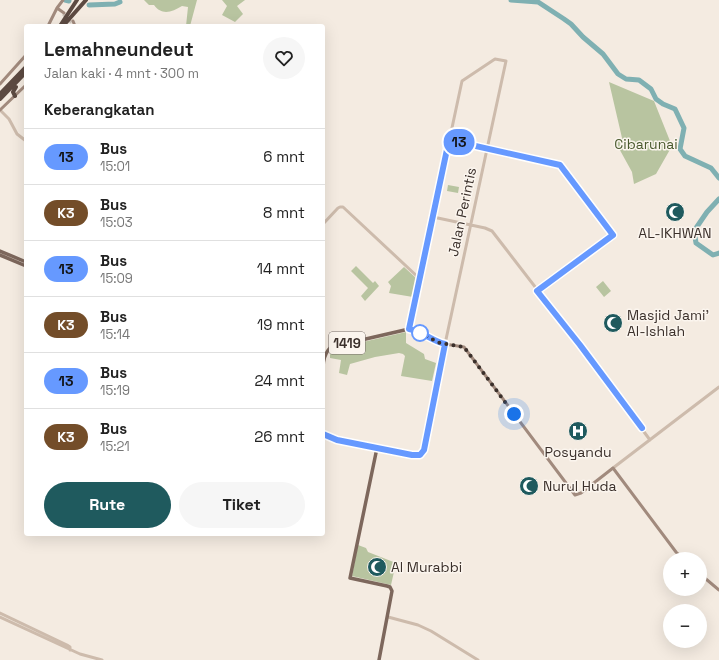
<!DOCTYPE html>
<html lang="id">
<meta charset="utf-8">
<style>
body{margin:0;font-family:"Space Grotesk",sans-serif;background:#f6f6f6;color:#222;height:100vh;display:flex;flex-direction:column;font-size:15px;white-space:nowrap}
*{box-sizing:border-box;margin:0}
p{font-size:13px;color:#767676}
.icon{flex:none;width:22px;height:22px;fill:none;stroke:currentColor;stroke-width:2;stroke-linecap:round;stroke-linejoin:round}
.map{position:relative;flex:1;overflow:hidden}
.side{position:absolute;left:24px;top:24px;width:301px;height:512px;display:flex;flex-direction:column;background:#fff;border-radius:4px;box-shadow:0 4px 16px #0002}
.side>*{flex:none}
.badge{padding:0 8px;border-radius:13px;font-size:14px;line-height:26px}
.fabs{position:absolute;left:663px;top:552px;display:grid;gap:8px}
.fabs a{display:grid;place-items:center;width:44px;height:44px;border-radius:50%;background:#fff;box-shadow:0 4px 16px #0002;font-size:20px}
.you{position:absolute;width:20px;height:20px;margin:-10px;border:3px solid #fff;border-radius:50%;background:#1a73e8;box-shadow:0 0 0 6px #1a73e833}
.map>.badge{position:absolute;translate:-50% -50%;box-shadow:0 0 0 2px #fff}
h2{padding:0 20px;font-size:15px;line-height:36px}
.round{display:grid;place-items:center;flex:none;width:42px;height:42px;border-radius:21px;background:#f6f6f6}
.headline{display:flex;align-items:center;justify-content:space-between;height:68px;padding:0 20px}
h1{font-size:19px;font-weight:800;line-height:30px}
.button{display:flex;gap:8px;margin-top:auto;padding:8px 20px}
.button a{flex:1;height:46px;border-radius:24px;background:#1f5a5e;color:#fff;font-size:16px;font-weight:800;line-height:46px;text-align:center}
.button a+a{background:#f6f6f6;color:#222}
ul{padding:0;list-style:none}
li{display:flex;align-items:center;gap:12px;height:56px;padding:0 20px;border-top:1px solid #e0e0e0}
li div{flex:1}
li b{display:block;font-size:15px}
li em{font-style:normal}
li .badge{min-width:44px;font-weight:700;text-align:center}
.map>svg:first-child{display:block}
.green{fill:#b8c4a0}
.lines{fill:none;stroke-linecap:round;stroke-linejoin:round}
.river{stroke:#7fb0b2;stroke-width:5}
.secondary-tunnel{stroke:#cfc6bd;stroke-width:3;stroke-dasharray:3 1.5;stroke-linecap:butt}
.tertiary{stroke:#cdbbac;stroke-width:3}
.secondary{stroke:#a18a7d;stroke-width:3}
.primary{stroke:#7d675c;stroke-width:3.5}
.motorway{stroke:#5c4a42;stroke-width:4}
.line-casing{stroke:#fff;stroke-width:9}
.line{stroke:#69f;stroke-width:6}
.walk{stroke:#3b302b;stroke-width:4;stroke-dasharray:0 7.2}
.stop-dot{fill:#fff;stroke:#69f;stroke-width:2}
.labels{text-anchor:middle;stroke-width:3;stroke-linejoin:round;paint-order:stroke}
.shield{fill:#fbf5ee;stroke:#756b66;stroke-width:1}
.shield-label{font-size:13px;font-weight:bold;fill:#3b302b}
.park-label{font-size:14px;fill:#4a5a2e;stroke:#fbf5ee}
.street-label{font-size:14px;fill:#3b302b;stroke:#fbf5ee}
.poi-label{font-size:14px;fill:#3b302b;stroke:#fbf5ee;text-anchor:start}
</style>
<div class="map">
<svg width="719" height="660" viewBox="0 0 719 660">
<rect width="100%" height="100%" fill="#f4ebe1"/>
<path class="green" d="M144 0H197L190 26H186L188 7 182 6C172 12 162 16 154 5H149Z
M222 0H245L237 6 243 14 235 22 222 15 227 6Z
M609 82 654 101 672 146 656 174 634 184 632 172 616 143 622 138Z
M448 185 459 187 458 193 447 191Z
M356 266 373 283 375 281 379 286 365 301 361 296 368 288 351 271Z
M404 267 416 278 413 297 389 293 391 286 388 282Z
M603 281 611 291 604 297 596 287Z
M406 332V343L424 354 425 359 436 363 432 381 401 376 405 356 403 354 399 353 375 357 350 364 347 375 339 373 341 360 330 358V353L337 348Z
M358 545 366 548 368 552 396 563 391 585 352 576Z"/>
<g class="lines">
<path class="river" d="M65 0 69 1
M511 0 538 2 564 19 571 24 583 37 603 54 618 74 626 79 639 80 651 89 656 99 663 104 675 109 684 128 680 149 685 156 711 168 719 178
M89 5 115 4 120 2
M719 199 707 212 694 231 696 243 713 255 719 253"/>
<path class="secondary-tunnel" d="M63 14 72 23"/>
<path class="tertiary" d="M0 110 9 119 17 134 26 141
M449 140 487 149
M433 217 485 228 492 231 580 345 650 440
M323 224 338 208 340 207H343L420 279
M409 329 462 81 495 59 506 61 445 344
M613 468 719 387
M0 613 67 645 70 647V650
M0 617 80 654 102 660
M388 617 418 625 431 631 478 660"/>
<path class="secondary" d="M57 8 64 13
M73 21 75 26
M48 26 57 8 63 0
M0 84 26 55
M0 110 26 85
M445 344 464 347 575 495 581 493 613 468 676 552 683 559
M700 574 719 590"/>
<path class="primary" d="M0 251 26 262
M0 255 26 266
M323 392C324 377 319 358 331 347L409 329C422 330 432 341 445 344L425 447 420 455C405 457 336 442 323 434
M377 448 350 578 387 586 390 587 392 591 379 660"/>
<path class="motorway" d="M60 26 77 0
M63 26 86 0
M0 94 26 67
M15 96 13 92 16 87
M0 99 26 72"/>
</g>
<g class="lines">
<defs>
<path id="line" d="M323 434 337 440 412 455H420L424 450 445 344C432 341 422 331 409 329L449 140 560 165 613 235 537 291 580 345 642 428"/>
</defs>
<use href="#line" class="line-casing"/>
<use href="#line" class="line"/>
<path class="walk" d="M420 333 440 343 464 347 514 414"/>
</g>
<defs>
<symbol id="mosque-disc" viewBox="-11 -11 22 22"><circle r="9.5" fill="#1f5a5e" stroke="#fbf5ee"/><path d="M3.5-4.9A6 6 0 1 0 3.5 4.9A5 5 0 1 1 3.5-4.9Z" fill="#fff"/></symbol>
<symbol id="hospital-disc" viewBox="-11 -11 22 22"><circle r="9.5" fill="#1f5a5e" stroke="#fbf5ee"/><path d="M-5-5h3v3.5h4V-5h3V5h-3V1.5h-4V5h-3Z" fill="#fff"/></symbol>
</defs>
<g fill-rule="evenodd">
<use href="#mosque-disc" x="664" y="201" width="22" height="22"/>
<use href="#mosque-disc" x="602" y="312" width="22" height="22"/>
<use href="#hospital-disc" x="567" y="420" width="22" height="22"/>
<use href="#mosque-disc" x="518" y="475" width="22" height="22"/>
<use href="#mosque-disc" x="366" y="556" width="22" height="22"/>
</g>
<circle class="stop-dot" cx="420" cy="333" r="8"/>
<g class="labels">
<rect class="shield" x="329" y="332" width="36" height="22" rx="3"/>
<g class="shield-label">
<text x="347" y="348">1419</text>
</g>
<g class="park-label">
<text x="646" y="149">Cibarunai</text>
</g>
<g class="street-label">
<text transform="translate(462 212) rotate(-78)" y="5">Jalan Perintis</text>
</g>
<g class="poi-label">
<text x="675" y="238" text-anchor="middle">AL-IKHWAN</text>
<text x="627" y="320">Masjid Jami'<tspan x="627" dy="16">Al-Ishlah</tspan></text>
<text x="578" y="457" text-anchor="middle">Posyandu</text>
<text x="543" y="491">Nurul Huda</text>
<text x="391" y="572">Al Murabbi</text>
</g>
</g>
</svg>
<div class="fabs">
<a>+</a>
<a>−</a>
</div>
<div class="you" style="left:514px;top:414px"></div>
<b class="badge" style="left:459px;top:142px;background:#69f;color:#111">13</b>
<section class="side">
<div class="headline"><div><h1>Lemahneundeut</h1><p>Jalan kaki · 4 mnt · 300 m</p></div><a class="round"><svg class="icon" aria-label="heart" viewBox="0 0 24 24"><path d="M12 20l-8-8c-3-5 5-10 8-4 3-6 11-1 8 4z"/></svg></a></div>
<h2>Keberangkatan</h2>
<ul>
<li><span class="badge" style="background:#69f;color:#111">13</span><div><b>Bus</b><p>15:01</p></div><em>6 mnt</em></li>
<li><span class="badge" style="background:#734d29;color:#fff">K3</span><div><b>Bus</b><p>15:03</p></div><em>8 mnt</em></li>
<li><span class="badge" style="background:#69f;color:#111">13</span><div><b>Bus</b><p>15:09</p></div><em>14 mnt</em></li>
<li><span class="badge" style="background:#734d29;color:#fff">K3</span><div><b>Bus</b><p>15:14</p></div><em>19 mnt</em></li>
<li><span class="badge" style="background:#69f;color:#111">13</span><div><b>Bus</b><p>15:19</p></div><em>24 mnt</em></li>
<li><span class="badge" style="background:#734d29;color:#fff">K3</span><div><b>Bus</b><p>15:21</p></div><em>26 mnt</em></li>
</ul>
<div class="button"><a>Rute</a><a>Tiket</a></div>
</section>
</div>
